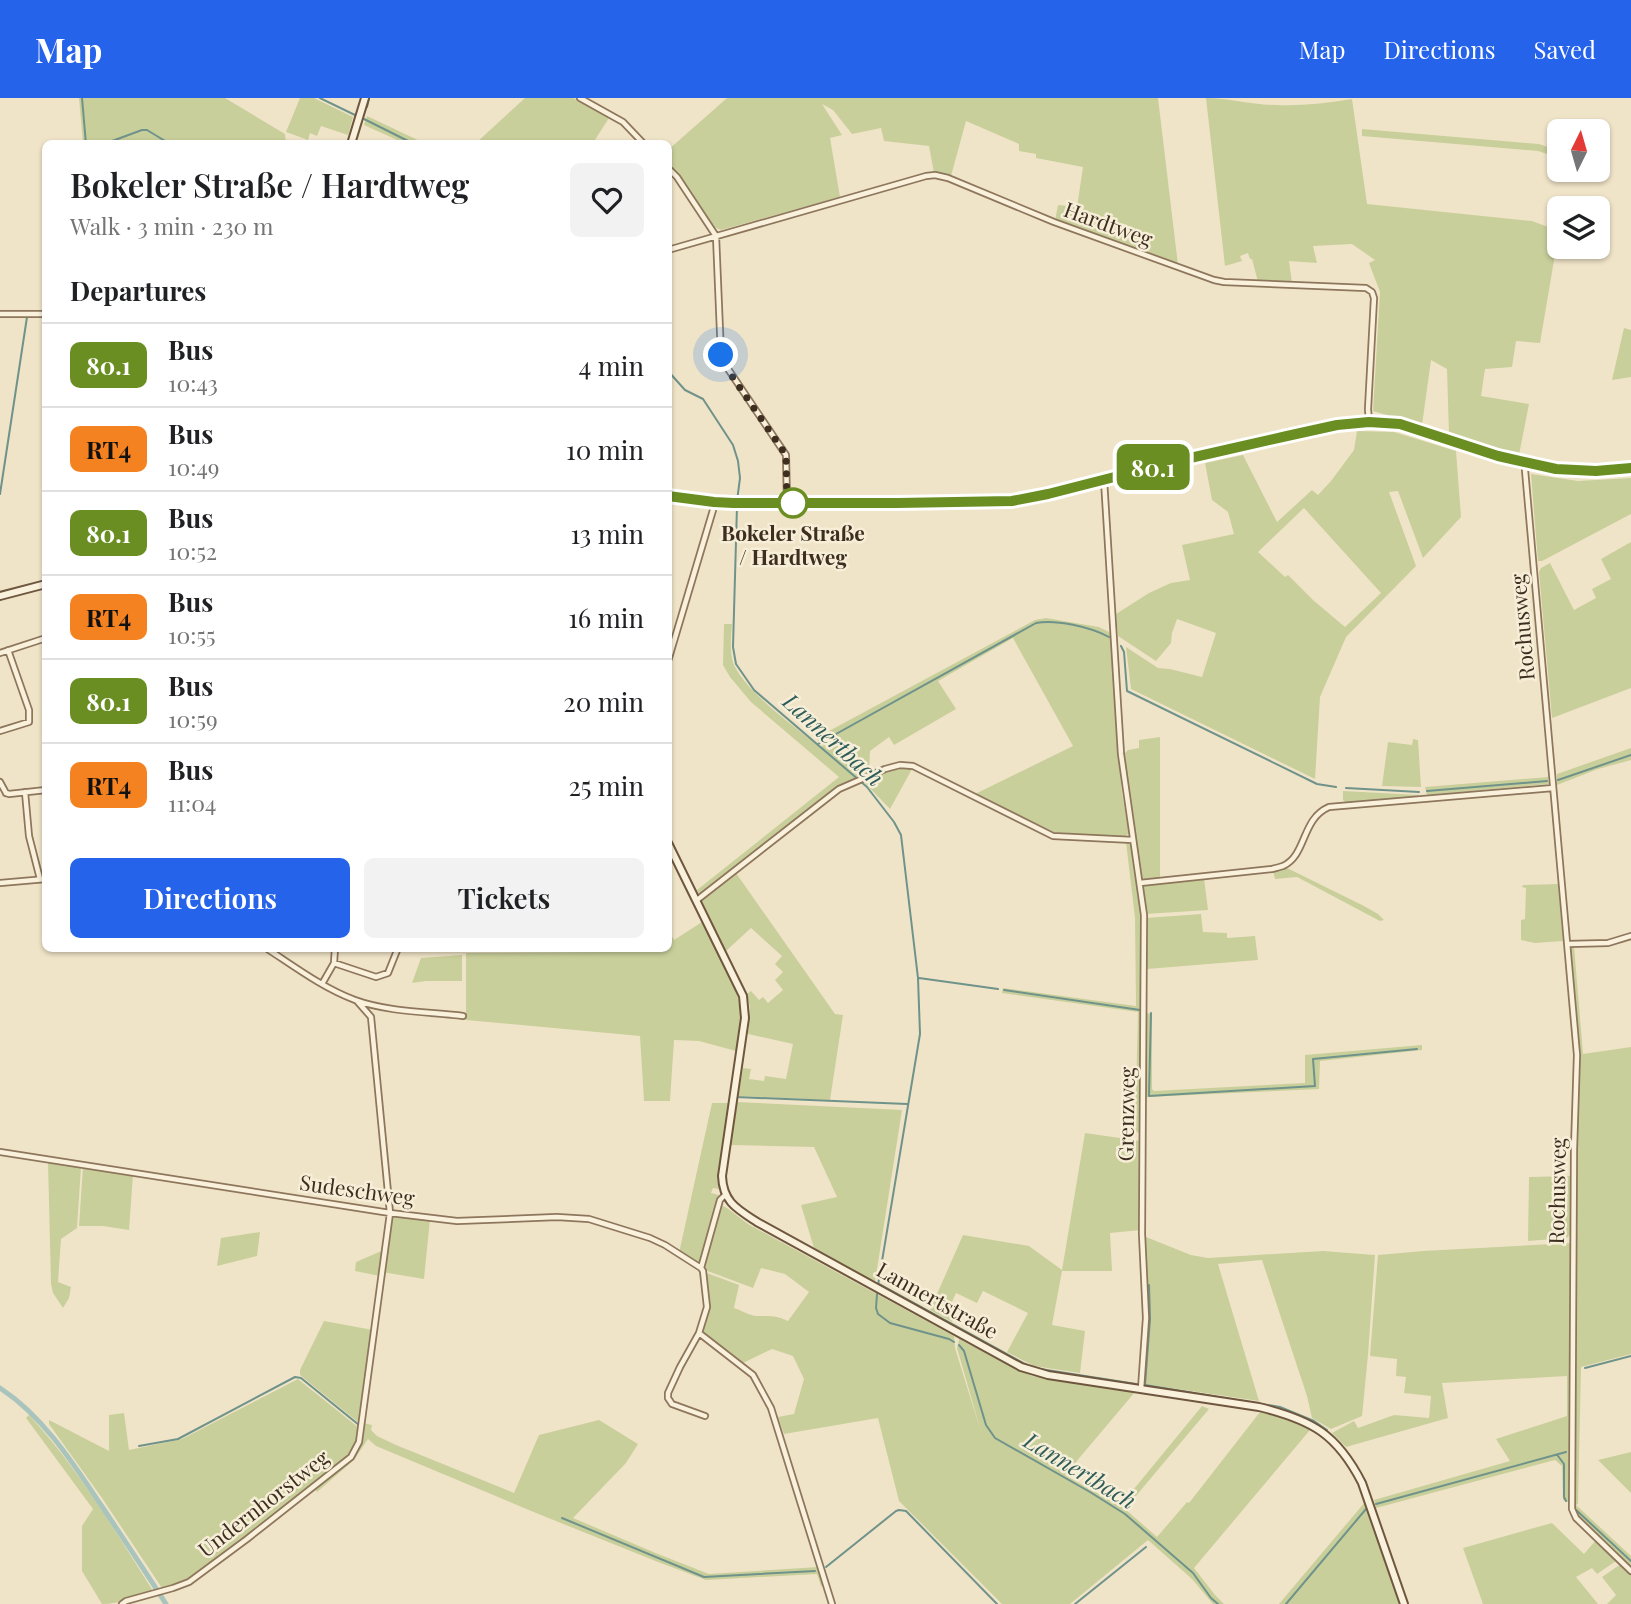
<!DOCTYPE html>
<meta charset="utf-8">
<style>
body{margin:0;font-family:"Playfair Display",serif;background:#f2f2f2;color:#202124;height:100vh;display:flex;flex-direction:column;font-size:26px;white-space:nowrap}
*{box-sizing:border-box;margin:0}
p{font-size:23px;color:#757577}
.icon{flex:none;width:38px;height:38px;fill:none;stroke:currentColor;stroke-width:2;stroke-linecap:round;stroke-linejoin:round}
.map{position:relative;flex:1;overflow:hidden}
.details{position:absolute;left:42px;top:42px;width:630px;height:812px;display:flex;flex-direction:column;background:#fff;border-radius:10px;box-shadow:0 2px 5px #0004}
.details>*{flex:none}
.badge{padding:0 14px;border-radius:10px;font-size:24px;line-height:46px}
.needle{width:46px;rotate:5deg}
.controls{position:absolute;left:1547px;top:21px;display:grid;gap:14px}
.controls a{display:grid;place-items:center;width:63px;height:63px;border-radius:10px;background:#fff;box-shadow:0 2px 5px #0004;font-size:35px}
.you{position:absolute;width:35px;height:35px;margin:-18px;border:5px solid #fff;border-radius:50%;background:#1a73e8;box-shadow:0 0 0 10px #1a73e833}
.map>.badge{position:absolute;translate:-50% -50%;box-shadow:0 0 0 4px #fff}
h2{padding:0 28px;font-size:26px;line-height:63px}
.round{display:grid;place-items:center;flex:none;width:74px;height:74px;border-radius:10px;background:#f2f2f2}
.head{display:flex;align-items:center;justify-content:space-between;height:119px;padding:0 28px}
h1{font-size:33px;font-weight:600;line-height:52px}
.primary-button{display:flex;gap:14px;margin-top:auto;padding:14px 28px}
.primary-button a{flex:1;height:80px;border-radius:10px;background:#2563eb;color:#fff;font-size:28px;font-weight:600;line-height:80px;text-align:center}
.primary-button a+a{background:#f2f2f2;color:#202124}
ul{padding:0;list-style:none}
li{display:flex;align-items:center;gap:21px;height:84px;padding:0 28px;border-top:2px solid #e0e0e0}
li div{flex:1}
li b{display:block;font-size:26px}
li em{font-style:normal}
li .badge{min-width:77px;font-weight:700;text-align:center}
header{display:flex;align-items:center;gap:42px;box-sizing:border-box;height:98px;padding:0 35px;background:#2563eb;color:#fff}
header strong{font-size:33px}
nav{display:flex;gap:38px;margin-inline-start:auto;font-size:24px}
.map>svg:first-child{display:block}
.green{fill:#c9cf9b;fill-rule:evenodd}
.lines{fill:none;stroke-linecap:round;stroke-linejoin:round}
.stream{stroke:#6f938a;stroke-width:2}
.canal{stroke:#a9c4bc;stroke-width:5}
.street-casing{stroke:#8d765c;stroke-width:8}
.secondary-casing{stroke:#6f573f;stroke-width:10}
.street{stroke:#faf1dc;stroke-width:4.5}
.secondary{stroke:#faf1dc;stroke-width:6}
.line-casing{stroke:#fff;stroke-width:16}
.line{stroke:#6b8e23;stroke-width:10}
.walk{stroke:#3d2e20;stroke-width:7;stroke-dasharray:0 12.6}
.stop-dot{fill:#fff;stroke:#6b8e23;stroke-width:3.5}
.labels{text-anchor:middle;stroke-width:5;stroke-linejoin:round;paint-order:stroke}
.street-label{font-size:21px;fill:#3d2e20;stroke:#f7eed8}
.stop-label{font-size:21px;font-weight:bold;fill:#3d2e20;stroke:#f7eed8}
.water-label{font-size:23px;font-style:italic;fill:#2f5d5a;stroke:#f7eed8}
</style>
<header>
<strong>Map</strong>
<nav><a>Map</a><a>Directions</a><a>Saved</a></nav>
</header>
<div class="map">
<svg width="1631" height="1506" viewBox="0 0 1631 1506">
<rect width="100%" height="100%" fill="#f0e4c8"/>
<path class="green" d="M79 0H225L285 36 286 45H83Z
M300 0H314L353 19 348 37 321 28 317 38 310 35 308 42 286 34Z
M525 0H573L609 20 593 45H476Z
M727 0H1158L1178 167 1055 123 1058 107 1077 109 1083 69 1036 60V56L1019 53V46L966 23 951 78 934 75 929 48 884 43 881 30 852 36 833 12 822 6 842 37 830 40 840 99 721 132 714 129 679 78 669 66 668 52Z
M1206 0C1229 0 1252 7 1276 7 1302 8 1327 5 1352 1L1367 106 1532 123 1559 133 1540 245 1516 243 1512 269 1485 271 1481 298 1529 306 1519 357 1499 353 1449 336 1447 271 1431 262 1422 327 1373 313 1380 194 1369 165 1375 162 1352 146 1313 148 1317 165 1289 163 1292 185 1258 184 1252 161H1250L1248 155 1240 158 1242 163 1225 168Z
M367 18 424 45H404L364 27Z
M1362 31 1539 46 1559 53V60L1538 53 1362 38Z
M1624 230 1631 232V279L1612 282Z
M1357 333 1394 334 1456 353 1461 419 1423 460 1398 393 1389 394 1416 468 1346 539 1320 599 1315 681 1131 591 1126 549 1158 570 1170 571 1202 579 1216 535 1177 521 1172 535 1171 545 1156 563 1118 538 1116 516 1149 495 1171 485 1190 482 1182 447 1234 436 1228 414 1212 402 1205 365 1243 357 1277 424 1312 392 1318 397 1331 383 1354 352ZM1304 410 1381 495 1345 529 1313 502 1288 477 1285 479 1258 454Z
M1531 376 1578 383 1631 380V416L1542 463H1538Z
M1631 444V590L1552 620 1539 474 1541 470 1550 465 1574 512 1596 500 1592 491 1611 481 1601 461Z
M1046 520 1099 529 1111 535 1117 641 1122 695 1129 735 1125 739 1054 734 975 696 1073 648 1013 540 938 583 956 611 894 647 889 639 870 653 869 676 845 685 788 726 700 797 697 792 839 679 751 604 730 579 723 567 724 526H732C731 539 729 557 735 569 750 597 795 629 820 649L823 648 816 640 1035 522Z
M1160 639V780L1144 781 1140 778 1127 690 1124 656 1128 652 1139 650V642Z
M1413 641 1418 642 1421 689 1382 688 1388 644 1412 647Z
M1631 650V662L1598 671 1557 687V676Z
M900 669 912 671 890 711 863 683Z
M1548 679 1549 686 1427 697 1425 689Z
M1343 693 1419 697 1418 698 1346 705 1343 702Z
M1126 744 1132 747 1142 818 1141 1035 1135 1034 1138 914 1002 895 1003 890 1136 908 1135 820Z
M1285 769 1364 808 1378 816 1384 822 1380 823 1297 779 1275 781 1273 772Z
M736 775 835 916 843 917 830 1002 738 998 743 970 751 971 749 981 764 983 765 978 786 981 793 946 748 936 750 910 747 896 751 893 759 902 763 899 768 905 783 892 775 882 783 874 775 866 782 858 751 830 726 853 702 803Z
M1204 780 1208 812 1145 816 1141 790 1143 786Z
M1558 786 1563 843 1535 845 1521 842V822L1525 821 1526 790 1522 789 1523 787Z
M1201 816 1203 834 1227 835V840L1255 838 1258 862 1147 871 1146 820Z
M702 824 737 895 741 919 736 953 699 943 674 942 670 1003H644L640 938 466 922V855L605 854V851L668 850 669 833 674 842Z
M1574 848 1583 956 1631 949V1256L1581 1269 1578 1406 1576 1407 1631 1458V1469L1578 1419 1574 1407 1563 1402 1562 1368 1555 1362 1376 1410 1374 1402 1510 1363 1496 1341 1567 1318V1278L1442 1285 1448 1320 1346 1349 1332 1335 1354 1323 1358 1330 1394 1317 1429 1320 1431 1298 1404 1295 1406 1279 1396 1278 1397 1261 1370 1258 1378 1157 1423 1153 1572 1145 1573 1153H1576L1577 1013 1580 957 1570 851Z
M462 857V883H426L412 885 421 860Z
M1147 915 1152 916V991L1154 993 1305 985V957L1422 947V952L1320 963 1319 991 1146 999Z
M737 1004 902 1012 875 1184 814 1150 801 1107 837 1099 814 1049 730 1047Z
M712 1005H729L718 1078 719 1091 713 1090 711 1095 719 1097 718 1102 700 1164 695 1165 679 1155Z
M1085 1035 1141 1043V1132L1110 1135 1112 1173H1062L1052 1227 1085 1233 1080 1275 1034 1268 1007 1254 1028 1215 983 1193 977 1205 956 1195 948 1213 956 1217 952 1224 930 1212 963 1137 1029 1148 1062 1172Z
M48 1064 81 1069 77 1130 61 1141 58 1184 71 1189 69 1200 63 1210 53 1195 51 1186Z
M83 1069 133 1076 129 1132 103 1128H79Z
M1571 1078 1570 1137 1567 1140 1528 1143 1529 1079Z
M721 1107 727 1110 748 1126 954 1238 955 1250 981 1334 957 1250 960 1238 963 1243 1018 1272 1032 1278 1135 1294 1065 1377 1120 1408 1202 1308 1209 1311 1125 1411 1157 1439 1187 1404 1189 1405 1260 1314 1282 1318 1310 1332 1194 1470 1215 1497 1224 1506H1213L1192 1481 1148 1442 1070 1506H1002L899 1403 878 1320 784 1336 778 1319 794 1316 804 1281 793 1258 772 1251 743 1265 702 1236V1231L706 1220 704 1174 739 1187 734 1210C741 1212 750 1218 757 1218 771 1218 775 1217 788 1223L809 1194 785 1176 761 1170 753 1190 705 1172 704 1161Z
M391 1116 430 1121 424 1181 382 1174 380 1178 355 1173 356 1164 386 1151Z
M260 1134 257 1158 217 1168 221 1140Z
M1146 1139 1191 1157 1208 1160 1323 1153 1375 1157 1368 1257 1362 1318 1331 1331 1312 1320 1307 1298 1262 1162 1218 1166 1259 1303 1143 1286 1148 1219 1144 1142Z
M324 1223 373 1232 359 1325 300 1277V1272Z
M298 1281 359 1330 358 1343 350 1358 267 1424 188 1483 162 1490 102 1400 49 1326V1322L109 1353V1317L124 1315 129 1352 182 1341Z
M29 1317C78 1370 115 1433 153 1493 136 1498 120 1506 102 1506L82 1473V1428L93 1411 26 1320Z
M599 1322 638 1346 626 1365 573 1420 658 1456 709 1476 818 1469 824 1488H821L817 1476 706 1482 658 1464 536 1415 376 1348 368 1341 354 1362 317 1394 314 1390C342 1367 357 1363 363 1325L372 1327 371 1332 377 1338 396 1347 514 1395 539 1337Z
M1631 1354V1395L1598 1362Z
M1365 1404 1399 1506H1279Z
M1552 1425 1584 1456 1596 1442 1616 1463 1597 1476 1592 1470 1576 1479 1598 1506H1483L1463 1450Z
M1621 1466 1631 1476V1506H1607L1616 1497 1602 1479Z"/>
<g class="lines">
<path class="stream" d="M82 0 86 46
M320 0 357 18
M367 9 369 0
M362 20 414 46
M104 46 142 32H147L170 46
M668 273 685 292 703 301 733 347 738 363 740 380 737 403
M0 396 27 219
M737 408 733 549 736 566 754 592 867 689 894 724 901 737 918 880 920 936 878 1187
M1121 548 1124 554 1127 593 1317 686 1336 689
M818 646 1036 525C1055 521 1091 529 1109 539
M1558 682 1631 657
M1346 690 1419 694
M1427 693 1547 683
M919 880 998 891
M1004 892 1140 912
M1151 915 1149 998 1315 988 1313 961 1417 951
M738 988 741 968
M737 997 736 999 907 1006
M879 1186 1023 1265 1034 1270 1136 1286
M1149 1187 1150 1221 1145 1287 1280 1309 1314 1323 1327 1332
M877 1196 876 1210 878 1216 890 1225 949 1241 954 1244
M959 1247 964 1253 986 1327 995 1340 1090 1394 1125 1416 1193 1475 1211 1500 1218 1506
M1585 1270 1631 1258
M139 1348 178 1341 295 1279 301 1280 359 1327
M1558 1358 1564 1366V1399L1566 1403
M1376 1406 1566 1354
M1575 1411 1631 1463
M562 1420 704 1479 815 1473
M826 1469 896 1413 899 1412 906 1413 997 1506
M1075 1506 1146 1449
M1286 1506 1366 1411"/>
<path class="canal" d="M0 1290C43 1318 73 1365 101 1407 123 1440 145 1473 166 1506"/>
<defs>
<path id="street" d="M580 0 623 24 644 46
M668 70 677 79 716 138 721 257 724 265 786 357 787 405
M668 152 926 78 935 77 948 80 1054 124 1214 182 1224 184 1366 190 1372 194 1374 200 1368 311 1369 324
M0 216H46
M1526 365 1525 372 1577 957 1574 1051 1572 1411 1576 1420 1631 1473
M1104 382 1121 656 1144 817 1142 1136 1146 1220 1141 1291
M0 555 46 540
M668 563 713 412 714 404
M0 633 29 624V612L8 552
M0 684 6 695
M25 694 29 738 40 781
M6 695 9 696 46 692
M0 785 46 781
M1140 785 1272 771C1276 770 1280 769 1283 768 1307 757 1301 721 1329 709L1553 690
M697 802 839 691 885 671 900 667 913 668 1053 738 1133 742
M1568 846 1608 845 1631 838
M266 850C295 869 323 890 355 902 388 914 429 914 463 918
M334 865 335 850
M322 886 334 865 376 879 388 875 398 850
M0 1054 390 1115 457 1123 557 1119 589 1121 650 1140 665 1147 701 1170
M725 1097 720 1102 701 1170 703 1173 707 1209 699 1235 753 1277 771 1310 832 1506
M699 1235 680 1269 668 1295V1300L672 1306 705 1318
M122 1506 126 1503 173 1490 189 1484 247 1441 351 1359 359 1344 390 1115 371 919 357 903"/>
<path id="secondary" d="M351 46 365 0
M668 398 714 404 744 405 1012 403 1048 396 1177 363 1238 349 1337 327 1369 324 1400 326 1498 358 1556 371 1596 373 1631 370
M0 498 46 486
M668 745 743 898 745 920 722 1078C723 1104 737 1111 757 1124L1021 1269 1048 1277 1259 1309C1312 1322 1337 1336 1362 1385L1404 1506"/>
</defs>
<use href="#street" class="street-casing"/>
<use href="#secondary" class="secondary-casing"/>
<use href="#street" class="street"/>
<use href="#secondary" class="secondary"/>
</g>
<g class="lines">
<defs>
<path id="line" d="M668 398 714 404 733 405H898L1012 403 1048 396 1177 363 1287 338 1337 327 1369 324 1400 326 1498 358 1556 371 1596 373 1631 370"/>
</defs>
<use href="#line" class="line-casing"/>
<use href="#line" class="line"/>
<path class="walk" d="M721 257 723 265 786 357 787 405H793"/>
</g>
<circle class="stop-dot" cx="793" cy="405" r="14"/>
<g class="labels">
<g class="street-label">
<text transform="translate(1108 127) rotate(20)" y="7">Hardtweg</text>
<text transform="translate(1523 529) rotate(-95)" y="7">Rochusweg</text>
<text transform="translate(1127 1016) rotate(-89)" y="7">Grenzweg</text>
<text transform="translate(357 1093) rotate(8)" y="7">Sudeschweg</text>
<text transform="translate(1558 1093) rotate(-89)" y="7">Rochusweg</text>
<text transform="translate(937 1203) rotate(29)" y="7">Lannertstraße</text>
<text transform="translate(264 1406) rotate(-38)" y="7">Undernhorstweg</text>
</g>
<g class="stop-label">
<text x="793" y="443">Bokeler Straße<tspan x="793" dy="24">/ Hardtweg</tspan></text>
</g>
<g class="water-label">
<text transform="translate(833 642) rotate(42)" y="8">Lannertbach</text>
<text transform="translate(1080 1373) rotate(31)" y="8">Lannertbach</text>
</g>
</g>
</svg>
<div class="controls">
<a><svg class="needle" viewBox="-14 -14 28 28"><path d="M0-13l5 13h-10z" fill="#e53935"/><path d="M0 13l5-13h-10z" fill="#757577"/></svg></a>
<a><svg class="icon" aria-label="layers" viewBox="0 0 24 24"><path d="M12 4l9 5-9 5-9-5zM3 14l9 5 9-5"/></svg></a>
</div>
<div class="you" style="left:721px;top:257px"></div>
<b class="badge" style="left:1153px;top:369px;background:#6b8e23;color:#fff">80.1</b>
<section class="details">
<div class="head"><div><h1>Bokeler Straße / Hardtweg</h1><p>Walk · 3 min · 230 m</p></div><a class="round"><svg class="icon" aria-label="heart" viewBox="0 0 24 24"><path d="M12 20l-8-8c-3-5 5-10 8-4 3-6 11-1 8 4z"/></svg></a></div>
<h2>Departures</h2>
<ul>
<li><span class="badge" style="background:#6b8e23;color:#fff">80.1</span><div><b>Bus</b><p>10:43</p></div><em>4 min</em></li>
<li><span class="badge" style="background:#f58220;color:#111">RT4</span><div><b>Bus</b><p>10:49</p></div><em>10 min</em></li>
<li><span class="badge" style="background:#6b8e23;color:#fff">80.1</span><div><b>Bus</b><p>10:52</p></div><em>13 min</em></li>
<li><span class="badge" style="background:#f58220;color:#111">RT4</span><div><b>Bus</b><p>10:55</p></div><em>16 min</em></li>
<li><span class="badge" style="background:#6b8e23;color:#fff">80.1</span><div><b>Bus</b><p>10:59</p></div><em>20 min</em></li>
<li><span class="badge" style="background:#f58220;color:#111">RT4</span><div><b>Bus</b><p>11:04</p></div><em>25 min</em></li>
</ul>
<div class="primary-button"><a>Directions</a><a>Tickets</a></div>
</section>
</div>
